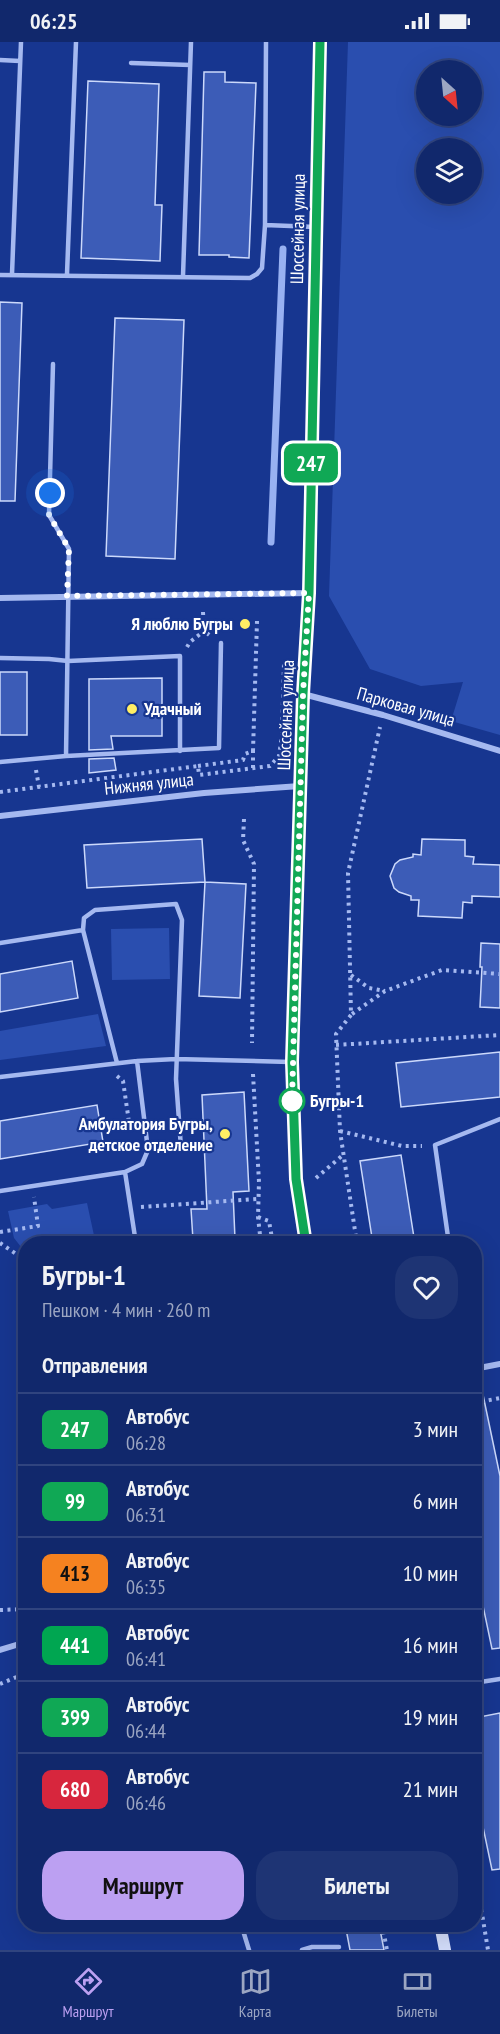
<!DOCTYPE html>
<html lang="ru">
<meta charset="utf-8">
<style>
body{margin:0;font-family:"PT Sans Narrow",sans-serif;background:#1e3474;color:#f1f3f6;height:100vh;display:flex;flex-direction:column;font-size:22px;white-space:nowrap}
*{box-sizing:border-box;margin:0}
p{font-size:20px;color:#9ca6c2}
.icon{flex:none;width:33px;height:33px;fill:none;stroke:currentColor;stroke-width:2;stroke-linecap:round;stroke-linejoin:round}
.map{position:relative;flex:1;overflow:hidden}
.sheet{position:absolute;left:18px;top:1194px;width:464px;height:696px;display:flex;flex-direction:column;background:#11286c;border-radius:24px;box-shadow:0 6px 24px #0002,0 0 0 2px #30447f}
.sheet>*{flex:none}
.badge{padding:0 12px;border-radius:9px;font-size:21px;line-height:39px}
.needle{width:39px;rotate:153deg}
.controls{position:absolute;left:416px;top:18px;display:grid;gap:12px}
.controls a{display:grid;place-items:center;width:66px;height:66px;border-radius:50%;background:#11286c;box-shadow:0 6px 24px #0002,0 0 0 2px #30447f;font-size:30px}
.you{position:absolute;width:30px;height:30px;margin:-15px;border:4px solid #fff;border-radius:50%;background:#1a73e8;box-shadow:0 0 0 9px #1a73e833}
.map>.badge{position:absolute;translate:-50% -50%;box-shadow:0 0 0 3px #fff}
h2{padding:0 24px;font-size:22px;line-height:54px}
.round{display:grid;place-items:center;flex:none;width:63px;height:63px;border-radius:24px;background:#1e3474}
.overview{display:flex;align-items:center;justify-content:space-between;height:102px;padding:0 24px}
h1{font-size:28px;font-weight:700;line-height:45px}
.button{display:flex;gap:12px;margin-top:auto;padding:12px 24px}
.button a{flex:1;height:69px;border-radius:24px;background:#bca0f2;color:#111;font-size:24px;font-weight:700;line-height:69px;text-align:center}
.button a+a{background:#1e3474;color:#f1f3f6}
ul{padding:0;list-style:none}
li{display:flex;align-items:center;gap:18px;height:72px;padding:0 24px;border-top:2px solid #30447f}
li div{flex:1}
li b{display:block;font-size:22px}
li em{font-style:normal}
li .badge{min-width:66px;font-weight:700;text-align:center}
.status{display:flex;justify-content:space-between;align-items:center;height:42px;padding:0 30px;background:#11286c;direction:ltr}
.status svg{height:16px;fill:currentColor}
.dock{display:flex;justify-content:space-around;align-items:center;height:84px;border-top:2px solid #30447f;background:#11286c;font-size:16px;color:#9ca6c2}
.dock a{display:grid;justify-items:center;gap:3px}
.dock .active{color:#bca0f2}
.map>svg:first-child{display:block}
.green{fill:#2a4eaf;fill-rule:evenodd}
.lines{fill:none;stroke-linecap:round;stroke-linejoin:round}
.stream{stroke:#98b1f2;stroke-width:7}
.building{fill:#3c5cb7;stroke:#ccd9fb;stroke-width:1.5}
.path{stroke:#a5b9f0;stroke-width:4;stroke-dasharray:3 4.5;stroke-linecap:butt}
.service{stroke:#a5b9f0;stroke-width:4.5}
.minor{stroke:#a5b9f0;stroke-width:6}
.secondary{stroke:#d3ddfb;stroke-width:12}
.line-casing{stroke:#fff;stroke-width:14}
.line{stroke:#10a855;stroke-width:9}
.walk{stroke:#fff;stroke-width:6;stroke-dasharray:0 10.8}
.poi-dot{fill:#ffee64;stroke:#173690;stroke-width:2}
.stop-dot{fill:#fff;stroke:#10a855;stroke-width:3}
.labels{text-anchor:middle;stroke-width:4.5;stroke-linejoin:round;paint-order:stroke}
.street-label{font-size:18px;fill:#fff;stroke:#173690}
.poi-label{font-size:18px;font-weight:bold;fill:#fff;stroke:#173690;text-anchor:end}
.stop-label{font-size:18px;font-weight:bold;fill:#fff;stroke:#173690;text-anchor:start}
</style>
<div class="status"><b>06:25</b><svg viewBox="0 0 49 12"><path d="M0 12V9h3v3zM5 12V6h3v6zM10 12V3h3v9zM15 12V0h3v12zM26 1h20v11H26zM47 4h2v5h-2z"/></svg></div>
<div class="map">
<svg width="500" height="1908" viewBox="0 0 500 1908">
<rect width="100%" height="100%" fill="#173690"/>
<path class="green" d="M348 0H500V693L451 679 463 640 421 644 370 627 329 554ZM471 28V74H426V28ZM471 106V152H426V106Z
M169 886 170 937 112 938 111 887Z
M98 972 106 1004 0 1018V989Z
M87 1161 95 1198 74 1201 26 1202 25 1210 14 1196 8 1169 47 1162 52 1167Z"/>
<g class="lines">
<path class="stream" d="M271 500 283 207"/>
</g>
<path class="building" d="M204 30H225V40L256 41 249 216 229 215V213H199Z
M88 39 159 42 155 163H162L160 219 81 216Z
M0 260 22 261 15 459H0Z
M115 276 184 278 175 517 106 514Z
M0 630H27V693H0Z
M162 636V694H111L113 707 89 708V637Z
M114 716 116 728 89 731V717Z
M202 797 205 840 87 846 84 803Z
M422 797 465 798V814L474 815 473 822 500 823V855L472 854V861L463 860 462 876 418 874 419 858H411V854L399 850 394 846 390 834 395 822 400 818 413 815V812L421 813Z
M205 840 246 842 240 956 199 954Z
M481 901 500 902V966L480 965 482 925H480Z
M72 919 78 956 0 970V932Z
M500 1010V1055L401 1065 396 1021Z
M244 1050 249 1149 233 1150 235 1197 193 1198 191 1167H207L202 1053Z
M97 1063 103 1100 0 1117V1079Z
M401 1113 415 1202H373L360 1119Z
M482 1348 500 1434V1606L492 1607 474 1521V1349Z
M500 1671V1827L492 1828 474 1742V1676Z
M351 1882H379L384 1908H350L346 1887 351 1886Z"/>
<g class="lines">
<path class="path" d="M203 570 204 589 212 595
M187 605 190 600 204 589
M198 724 243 718 245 712 253 709 257 579
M253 726V709
M36 728 39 745
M0 750 198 724 199 733 270 724 279 714 282 693 284 622
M244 777 243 798 254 822 252 1001
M351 933 369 946 385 949
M352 972 385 949 442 928 500 932
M336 1003 500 993
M253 1032 259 1140 258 1175 261 1202
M117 1034 123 1039 129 1080
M340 1089 402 1104H422
M316 1136 343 1113
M141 1165 257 1157
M258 1175 269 1179 273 1202
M0 1190 38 1184 34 1155
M0 1201 22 1216 26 1217
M357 1202 340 1089 336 992 351 973 348 831 380 685
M474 1361 500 1356
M0 1568 26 1567
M0 1642 26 1631
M474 1823 488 1908
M382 1882 387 1908"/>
<path class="service" d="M0 18 20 19
M131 21 190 23
M265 183 316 185
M12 232 21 0
M67 232 76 0
M0 233 250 236 257 232 262 226 265 183 266 0
M183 234 191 0
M53 322 49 473 69 507 66 714
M0 616 49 617 68 619 180 614V709
M0 720 66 714 219 706 221 601
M0 901 83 888
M117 1021 83 888 84 876 95 868 176 862 182 878 176 1037 181 1106
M0 1035 137 1019 176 1017 290 1020
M125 1130 135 1195 131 1202
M0 1149 125 1130 142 1122 148 1108 137 1019
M449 1202 435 1103 500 1077
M474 1616 479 1641
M474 1641 500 1637
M241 1882 249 1908
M302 1908 312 1905H339"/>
<path class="minor" d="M0 556 309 551
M303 652 383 673 500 709
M0 774 204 751 300 744
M474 1327 500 1322
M0 1608 26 1600"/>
<path class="secondary" d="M306 1202 296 1137 292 1020 303 652 309 551 320 0
M440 1882 445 1908"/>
</g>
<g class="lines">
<defs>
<path id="line" d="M306 1202 296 1137 292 1020 303 652 309 551 320 0"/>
</defs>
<use href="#line" class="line-casing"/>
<use href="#line" class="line"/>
<path class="walk" d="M50 451 49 473 69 507 67 554 309 551 303 652 292 1059"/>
</g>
<g class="poi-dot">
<circle cx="245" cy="582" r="6"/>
<circle cx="132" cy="667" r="6"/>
<circle cx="225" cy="1092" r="6"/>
</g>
<circle class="stop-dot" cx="292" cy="1059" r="12"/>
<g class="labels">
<g class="street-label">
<text transform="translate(298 187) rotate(-89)" y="6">Шоссейная улица</text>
<text transform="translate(406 665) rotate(16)" y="6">Парковая улица</text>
<text transform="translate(286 673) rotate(-88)" y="6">Шоссейная улица</text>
<text transform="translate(149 742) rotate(-6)" y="6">Нижняя улица</text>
</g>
<g class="poi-label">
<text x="233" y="588">Я люблю Бугры</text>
<text x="144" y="673" text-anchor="start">Удачный</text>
<text x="213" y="1088">Амбулатория Бугры,<tspan x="213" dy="21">детское отделение</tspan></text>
</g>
<g class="stop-label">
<text x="310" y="1065">Бугры-1</text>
</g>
</g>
</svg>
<div class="controls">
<a><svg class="needle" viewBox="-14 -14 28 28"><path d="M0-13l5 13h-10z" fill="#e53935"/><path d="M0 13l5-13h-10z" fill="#9ca6c2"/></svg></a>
<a><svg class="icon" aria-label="layers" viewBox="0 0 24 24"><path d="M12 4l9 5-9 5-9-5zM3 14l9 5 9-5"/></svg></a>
</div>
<div class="you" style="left:50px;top:451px"></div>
<b class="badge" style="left:311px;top:421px;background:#10a855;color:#fff">247</b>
<section class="sheet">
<div class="overview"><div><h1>Бугры-1</h1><p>Пешком · 4 мин · 260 m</p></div><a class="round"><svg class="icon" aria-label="heart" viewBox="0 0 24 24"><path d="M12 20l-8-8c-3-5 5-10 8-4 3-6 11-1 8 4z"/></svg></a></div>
<h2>Отправления</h2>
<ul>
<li><span class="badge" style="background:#10a855;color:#fff">247</span><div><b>Автобус</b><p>06:28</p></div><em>3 мин</em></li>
<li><span class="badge" style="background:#10a855;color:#fff">99</span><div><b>Автобус</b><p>06:31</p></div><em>6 мин</em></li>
<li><span class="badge" style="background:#f58220;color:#111">413</span><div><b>Автобус</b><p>06:35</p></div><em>10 мин</em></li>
<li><span class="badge" style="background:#00a651;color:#fff">441</span><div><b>Автобус</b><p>06:41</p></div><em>16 мин</em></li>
<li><span class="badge" style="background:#10a855;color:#fff">399</span><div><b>Автобус</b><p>06:44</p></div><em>19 мин</em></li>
<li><span class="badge" style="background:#d7263d;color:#fff">680</span><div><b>Автобус</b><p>06:46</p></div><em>21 мин</em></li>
</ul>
<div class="button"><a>Маршрут</a><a>Билеты</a></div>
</section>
</div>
<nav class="dock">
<a class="active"><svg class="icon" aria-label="directions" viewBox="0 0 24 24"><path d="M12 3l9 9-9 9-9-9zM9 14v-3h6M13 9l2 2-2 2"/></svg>Маршрут</a>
<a><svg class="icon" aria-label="map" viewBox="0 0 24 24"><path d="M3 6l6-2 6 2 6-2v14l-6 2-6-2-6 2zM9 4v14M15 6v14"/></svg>Карта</a>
<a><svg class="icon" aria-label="tickets" viewBox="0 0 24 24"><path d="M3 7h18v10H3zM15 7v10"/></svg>Билеты</a>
</nav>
